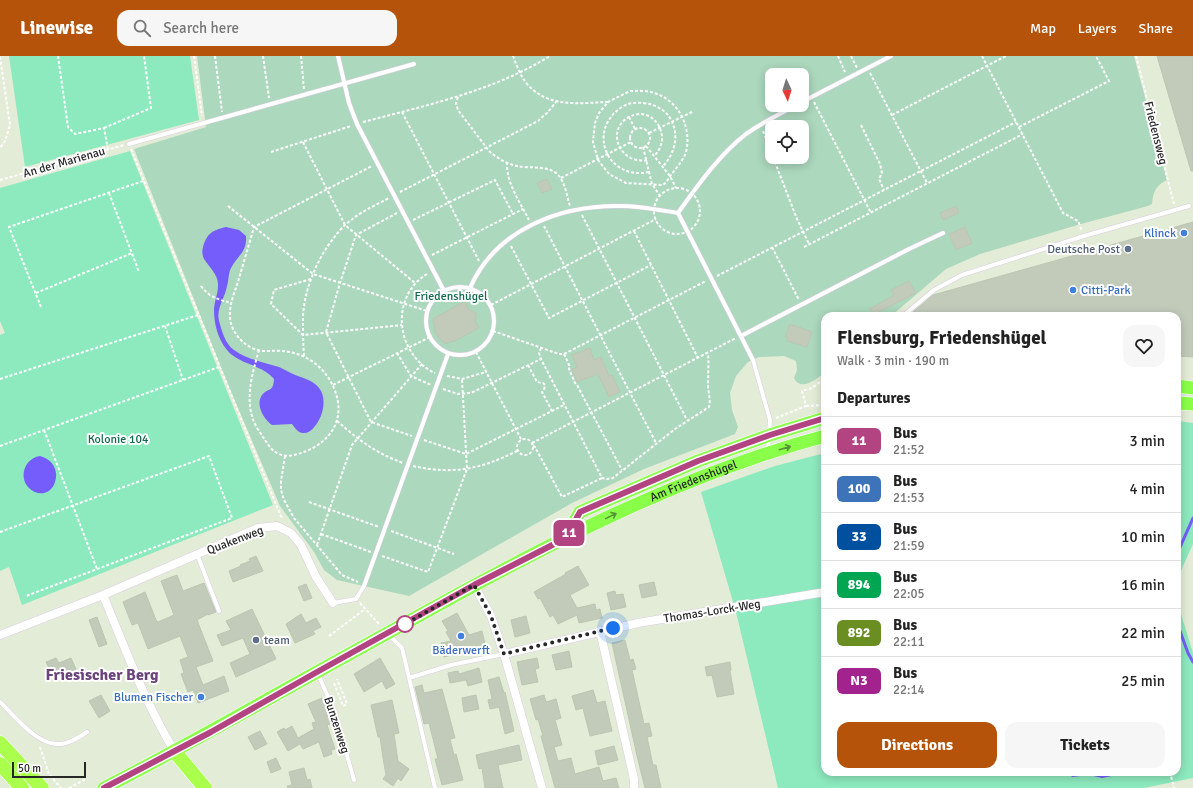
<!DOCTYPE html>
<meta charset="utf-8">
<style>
body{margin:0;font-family:Signika,sans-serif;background:#f6f6f6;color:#222;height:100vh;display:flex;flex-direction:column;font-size:15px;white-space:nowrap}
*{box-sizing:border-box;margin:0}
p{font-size:13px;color:#767676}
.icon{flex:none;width:22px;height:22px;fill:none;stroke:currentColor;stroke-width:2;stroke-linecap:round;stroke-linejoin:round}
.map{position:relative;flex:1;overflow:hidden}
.drawer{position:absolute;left:821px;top:256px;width:360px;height:464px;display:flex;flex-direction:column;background:#fff;border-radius:12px;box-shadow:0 2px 10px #0003}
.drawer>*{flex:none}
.badge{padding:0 8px;border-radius:6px;font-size:14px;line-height:26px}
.needle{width:26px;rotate:176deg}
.tools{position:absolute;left:765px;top:12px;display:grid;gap:8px}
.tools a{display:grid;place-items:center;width:44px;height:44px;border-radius:8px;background:#fff;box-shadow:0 2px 10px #0003;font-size:20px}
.scale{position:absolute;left:12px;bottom:10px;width:74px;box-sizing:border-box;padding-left:4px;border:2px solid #272727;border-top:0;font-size:11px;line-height:14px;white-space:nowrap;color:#272727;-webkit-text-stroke:3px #fff;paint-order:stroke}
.you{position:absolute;width:20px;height:20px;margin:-10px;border:3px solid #fff;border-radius:50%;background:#1a73e8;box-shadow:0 0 0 6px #1a73e833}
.map>.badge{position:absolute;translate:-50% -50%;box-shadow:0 0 0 2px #fff}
h2{padding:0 16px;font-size:15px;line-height:36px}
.round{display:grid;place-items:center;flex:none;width:42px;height:42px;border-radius:12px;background:#f6f6f6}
.head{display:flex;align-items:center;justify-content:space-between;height:68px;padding:0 16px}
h1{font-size:19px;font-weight:700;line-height:30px}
.action{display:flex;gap:8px;margin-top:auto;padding:8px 16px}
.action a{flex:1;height:46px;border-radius:12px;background:#b45309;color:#fff;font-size:16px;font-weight:700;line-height:46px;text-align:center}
.action a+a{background:#f6f6f6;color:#222}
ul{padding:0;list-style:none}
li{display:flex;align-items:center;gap:12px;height:48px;padding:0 16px;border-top:1px solid #e0e0e0}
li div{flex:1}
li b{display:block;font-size:15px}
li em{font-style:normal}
li .badge{min-width:44px;font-weight:700;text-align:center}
header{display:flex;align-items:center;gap:24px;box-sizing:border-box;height:56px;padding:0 20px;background:#b45309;color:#fff}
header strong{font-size:19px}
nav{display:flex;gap:22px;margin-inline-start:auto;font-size:14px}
.search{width:280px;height:36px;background:#f6f6f6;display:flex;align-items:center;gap:10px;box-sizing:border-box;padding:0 14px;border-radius:12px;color:#767676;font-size:15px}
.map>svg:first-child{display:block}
.green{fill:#8de9be}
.cemetery{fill:#acd8bd;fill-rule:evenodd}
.water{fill:#745dfb}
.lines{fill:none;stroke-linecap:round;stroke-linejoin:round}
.stream{stroke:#745dfb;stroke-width:3}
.building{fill:#c2caba;stroke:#bbc7b1}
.service-casing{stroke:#dccce3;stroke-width:5}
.minor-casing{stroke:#dccce3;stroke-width:9}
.primary-casing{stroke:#fff;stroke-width:14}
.trunk-casing{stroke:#fff;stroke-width:15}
.path{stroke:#fff;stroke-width:2;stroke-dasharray:3 2;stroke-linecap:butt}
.service{stroke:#fff;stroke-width:4}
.minor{stroke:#fff;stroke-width:8}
.primary{stroke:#8aff49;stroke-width:13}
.trunk{stroke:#a9ff4c;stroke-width:14}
.oneway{stroke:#589338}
.line-casing{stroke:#fff;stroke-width:9}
.line{stroke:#b24481;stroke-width:6}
.walk{stroke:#272727;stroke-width:4;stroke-dasharray:0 7.2}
.shop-dot{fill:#3f7fe0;stroke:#fff;stroke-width:1.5}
.service-dot{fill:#5c6f8a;stroke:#fff;stroke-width:1.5}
.stop-dot{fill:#fff;stroke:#b24481;stroke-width:2}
.labels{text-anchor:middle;stroke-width:4;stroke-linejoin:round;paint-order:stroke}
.street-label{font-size:12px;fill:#272727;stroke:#fff}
.shop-label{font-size:12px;fill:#366cbe;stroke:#fff;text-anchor:end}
.service-label{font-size:12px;fill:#4e5e75;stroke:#fff;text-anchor:end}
.park-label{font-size:12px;fill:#126a4d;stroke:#fff}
.district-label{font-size:16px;font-weight:bold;fill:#6b447c;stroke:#fff}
</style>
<header>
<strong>Linewise</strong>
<div class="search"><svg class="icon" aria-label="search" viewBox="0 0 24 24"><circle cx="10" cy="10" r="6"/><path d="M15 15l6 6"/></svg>Search here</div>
<nav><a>Map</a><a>Layers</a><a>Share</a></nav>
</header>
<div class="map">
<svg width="1193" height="732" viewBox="0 0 1193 732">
<rect width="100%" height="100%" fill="#e3ecd7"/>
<path class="green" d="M9 0H190L199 64 25 111Z
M130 95 273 449 22 549 9 511 0 515V279L5 277 0 265V132Z
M1177 365 1193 367V488L1179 519V538L1181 558 1193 597V722L1144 732H778L736 556 701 436 775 410 825 397V716H1177Z"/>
<path class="cemetery" d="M197 0H1134L1167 124C1156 129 1153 136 1152 148L1148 150 1081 168 980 198 946 213 891 260H825V316C817 323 801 336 794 322L797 314 796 305 784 300 759 301 748 306 736 320 730 337 732 354 738 371 735 378 644 413 572 447 409 540 337 524 324 514 314 496 280 450 226 324 134 93 206 71ZM772 19H802V49H772ZM772 71H802V101H772Z"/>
<path class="water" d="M226 171 239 174 246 180C247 196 238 199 231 212 228 218 229 224 227 230 225 242 216 252 219 265 222 275 225 288 234 294 248 304 264 306 279 311 284 313 288 316 293 318 302 322 313 324 319 332 326 340 324 355 319 364 316 369 311 377 304 377 299 378 295 372 292 368L272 369C264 363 255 349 262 339 269 331 273 337 274 323 262 308 239 309 227 294 218 283 214 268 214 254 214 246 218 238 218 230 219 219 209 211 204 203 202 199 202 195 203 191 207 177 213 174 226 171Z
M40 400C52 403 59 414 55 426 51 439 37 441 28 431 18 419 26 402 40 400Z
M1070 716H1131L1102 722 1089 719 1072 721 1069 717Z"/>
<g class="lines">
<path class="stream" d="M1177 498 1193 462
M1177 567 1188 597 1193 606"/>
</g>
<path class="building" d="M1157 0H1193V115H1191Z
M547 123 552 133 542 137 537 127Z
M956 150 959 157 943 164 940 157Z
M1193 166V301L1177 300V260H916L913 256 933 239Z
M965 171 972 187 956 194 949 178Z
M909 225 916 237 873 259 870 253 894 239 891 234Z
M465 245 469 254 476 257V262L475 265 479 272 453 286V285L446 288 441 284 435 276 433 263Z
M790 268 812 276 807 291 787 285 788 282 785 281Z
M590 292 594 304 601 301 609 320 612 319 620 336 609 341 598 318 577 326 572 313 577 311 572 299Z
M256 500 263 515 233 526 229 515 241 510 240 509 250 505 249 503Z
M578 510 589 529 570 539 577 552 595 548 596 554 600 553 602 562 579 567 577 559 558 568 553 559 550 561 540 542 538 543 534 536 566 518 565 517Z
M177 519 183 535 204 527 216 556 208 559V558L197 564 213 605 196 611 203 629 224 620 229 635 198 647 193 634 188 636 181 618 184 617 180 604 188 601 180 580 148 593 138 567 132 569 123 546 145 536 156 564 158 566 174 559 161 525Z
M654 526 657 539 642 542 639 529Z
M306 528 312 542 304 545 298 531Z
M615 535 616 539 623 538 626 551 611 554 607 537Z
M252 553 276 603 236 621 230 607 250 598 243 582 222 590 217 579 231 574 226 565Z
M457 557 469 579 482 575 486 592 472 596 471 594 444 601 441 587 451 585 446 576 448 575 442 565Z
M301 558 306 567 316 562 321 571 313 575 315 578 295 587 286 568Z
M526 560 530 577 515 581 511 564Z
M97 561 107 588 99 591 89 564Z
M625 584 630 604 633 603 636 613 632 614 644 668 649 667 652 680 647 681 653 709H656L661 732H645L638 704 612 587Z
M569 595 572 611 556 614 552 599Z
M56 602 59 607 71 602 76 613 54 623 46 606Z
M380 602 395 628 386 633 382 625 364 636 354 618Z
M537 602 539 612 535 613 538 626 522 629 517 606Z
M730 606 731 614 730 615 734 638 717 641 712 619 707 620 705 611Z
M479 612 482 626 468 630 466 624 450 627 448 617 458 615 459 618Z
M499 621 504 637 505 636 514 675 505 678 499 651 490 653 488 644 492 643 488 624Z
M422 629 424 637 442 633 455 682 450 683 454 699 456 698 463 724 442 729 435 703H438L429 667 424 668 415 631Z
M593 634 597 647 605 645 612 675 590 680 583 652 576 654 572 640Z
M101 639 110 655 99 662 89 645Z
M476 639 479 653 464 656 462 642Z
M544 639 546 646 556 643 561 662 555 664 562 689 554 691 558 705 571 702 575 718 599 711 603 725 616 722 619 732H555L541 680H543L538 663 536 664 530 643Z
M322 642 329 657 325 660 329 659 332 667 327 669 335 693 331 694 332 698 324 701 319 686 303 693 300 688 288 695 277 676 284 672 285 674 292 670 298 682 314 673 312 667 316 666 308 648Z
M392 644 399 677 394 678 398 705 409 713 401 725 398 722 393 730 383 723 386 719 383 702 380 681H378L371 649Z
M260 675 267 688 255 694 248 681Z
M519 689 522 704 498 709 503 732H485L482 712 479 713 476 699Z
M614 690 618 704 598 709 595 695Z
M276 702 281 713 271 717 267 706Z
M304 712 307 724 310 723 312 732H288L287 730 292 729 289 716Z"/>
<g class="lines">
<defs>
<path id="service" d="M338 0 349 47 357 68 444 235
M802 46 891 0
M129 88 414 8
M426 265a34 34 0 1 1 68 0a34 34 0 1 1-68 0Z
M470 232C496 173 560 149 621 150 640 150 659 154 678 157
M903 260 934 234 962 219 1084 180 1189 150
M741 280 909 193 943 177
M768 394 770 364 753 304 678 157C698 129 719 99 746 78 762 67 779 58 797 49
M197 498 219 555
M333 547 356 543 364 530 448 298
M389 579 402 592 435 732
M318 618 335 657 354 724
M409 622 451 609 504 598
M0 646C14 659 35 687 56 688 67 689 78 682 87 676"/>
<path id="minor" d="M474 529 491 560 504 598 542 732
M103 539C125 592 145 647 175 696
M600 575 634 723V732
M0 579 103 539 258 472 277 470 291 477 301 489 316 521 333 547
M504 598 638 567 825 536"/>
<g id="primary">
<path d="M1177 330 1193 332"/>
<path d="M1177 347 1193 348"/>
<path d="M565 482 580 456 698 405 770 379 825 362"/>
<path id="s1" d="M104 732C177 695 246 655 317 616 349 598 381 581 413 563 544 490 679 419 825 380"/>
</g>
<path id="trunk" d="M0 687 42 732
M175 696 205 732
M0 708 22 732"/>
</defs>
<use href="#service" class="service-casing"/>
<use href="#minor" class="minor-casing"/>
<use href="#primary" class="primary-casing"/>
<use href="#trunk" class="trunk-casing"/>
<path class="path" d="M58 0 68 71 75 78 104 72 108 94
M194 0 202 60
M215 0 222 56
M263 0 269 42
M301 0 304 34
M513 0C517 10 521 22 529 30 550 52 580 47 608 46
M838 0 845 16
M851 0 857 12
M982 0 1063 157 1078 165 1082 175
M1136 0 1174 148
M0 1 10 69 5 85 0 92
M870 17 927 127
M630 35C638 35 646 34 654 37 679 44 692 72 686 96 683 105 676 112 671 119 668 123 667 126 663 129L626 127 609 118 598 104 593 86 595 67 599 57 608 46Z
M458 41 456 47 458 54 489 95C497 102 507 108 517 110 531 113 553 108 561 123 566 131 567 141 570 150
M814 46 871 157
M402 56 479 205
M892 59 1006 0
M629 61 635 73
M363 66C428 49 493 35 550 0
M861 69 880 108 882 117 879 123 884 134
M1019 71 1109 25 1096 0
M630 82a10 10 0 1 1 20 0a10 10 0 1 1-20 0Z
M104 72 151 52 144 0
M763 75 772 97
M649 77 692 56
M303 86 345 169 415 227
M646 90 670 120 676 132
M643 91 652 128 660 140
M131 93 282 463
M271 96 351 70
M773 101 797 163 809 188
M647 104C620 109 605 74 629 61 653 48 674 81 654 100
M507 106C506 127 520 146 529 164
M649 116C607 125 586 74 622 51 628 47 636 46 643 47 677 50 685 87 663 110
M561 122 631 86
M0 124 124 89
M654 155a23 23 0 1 1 46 0a23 23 0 1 1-46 0Z
M400 136 538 65 548 56 556 46
M109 137 139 216
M228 150 313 218 427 255
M397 157 356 179 340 227 326 276 371 366 412 380
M582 159 687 364
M413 164 495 124 513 158
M544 170 656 387
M634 175 698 302
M511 190 549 262 651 209
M772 191 799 244
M804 191 1023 78
M432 199 523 153
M427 218C389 241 396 299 435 317
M717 220 1016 66
M311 223 274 234 271 248 303 279 402 269
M201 230C209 241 219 244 232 247
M36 237 132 197
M491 249 656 163
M41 251 9 171 143 125
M165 270 183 324
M493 275 559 298H564L706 225
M541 292 539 297 541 303 602 422 607 423 613 422 675 373 709 351C711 343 708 337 708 329 708 318 709 308 708 297
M259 294C253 315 245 341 253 363 255 370 260 376 263 381 267 387 271 394 277 397 284 401 291 400 298 398 322 391 342 373 338 346 333 318 311 297 282 295 274 294 266 296 258 294 244 291 231 276 230 262 229 250 234 237 238 226 243 208 249 189 254 171L372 110
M476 296 521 383
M397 297 411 320 431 329
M564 298 570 311 569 313 575 327 577 329 622 414
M304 300C303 286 303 273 303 260 305 227 322 192 345 169 358 157 374 150 389 142
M528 309 537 326 543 327 545 329 544 334 542 336 552 355
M447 320 462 323 486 316
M0 323 198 259
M333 329 430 281
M443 333 458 338 471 337 541 303
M806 350 825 349
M776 362 806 350 802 335 812 332 825 322
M337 365C360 385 374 396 403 407
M44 374 97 513
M517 391a8 8 0 1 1 16 0a8 8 0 1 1-16 0Z
M424 384 466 398 564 349
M532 387 736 282
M0 390 219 311
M533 390 535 391 562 441 602 422
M285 400 281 425V434L284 444 294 462 342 519 358 526
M413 410C453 419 481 413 517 395
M309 446 379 471
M391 475 454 498
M0 476 209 400 232 462 26 540
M321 478 371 496
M317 489 352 389 422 308
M382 500 428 516 467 413 462 323
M360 547 380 569
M329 580 365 553
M334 627 343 650 347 648 337 623
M40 691 49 718 61 732
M1170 716 1174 732
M69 732 86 723"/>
<use href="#service" class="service"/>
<use href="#minor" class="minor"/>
<use href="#primary" class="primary"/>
<use href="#trunk" class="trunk"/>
</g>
<defs><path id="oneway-shaft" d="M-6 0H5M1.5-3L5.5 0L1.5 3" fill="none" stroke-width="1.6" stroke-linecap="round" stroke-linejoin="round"/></defs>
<g class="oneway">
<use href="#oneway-shaft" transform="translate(785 392) rotate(-16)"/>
<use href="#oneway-shaft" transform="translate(611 460) rotate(-26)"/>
</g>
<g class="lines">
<defs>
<path id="line" d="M104 732 211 676 317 616 474 529 566 482 580 456 698 405 770 379 825 362"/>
</defs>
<use href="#line" class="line-casing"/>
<use href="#line" class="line"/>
<path class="walk" d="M405 568 400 571 474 529 491 560 504 598 613 572"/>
</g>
<g class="shop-dot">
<circle cx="1184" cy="177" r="4"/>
<circle cx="1073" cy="234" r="4"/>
<circle cx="461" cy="580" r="4"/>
<circle cx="201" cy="641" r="4"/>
</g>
<g class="service-dot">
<circle cx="1128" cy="193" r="4"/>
<circle cx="256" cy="584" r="4"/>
</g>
<circle class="stop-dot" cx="405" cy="568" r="8"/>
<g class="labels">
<g class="street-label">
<text transform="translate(1156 77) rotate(76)" y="4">Friedensweg</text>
<text transform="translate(64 106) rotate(-16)" y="4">An der Marienau</text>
<text dy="4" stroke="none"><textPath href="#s1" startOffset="665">Am Friedenshügel</textPath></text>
<text transform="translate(235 484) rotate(-21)" y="4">Quakenweg</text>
<text transform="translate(712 555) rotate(-9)" y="4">Thomas-Lorck-Weg</text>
<text transform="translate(337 669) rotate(72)" y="4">Bunzenweg</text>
</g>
<g class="shop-label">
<text x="1176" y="181">Klinck</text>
<text x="1081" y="238" text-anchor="start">Citti-Park</text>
<text x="461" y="598" text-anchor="middle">Bäderwerft</text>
<text x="193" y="645">Blumen Fischer</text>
</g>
<g class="service-label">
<text x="1120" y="197">Deutsche Post</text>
<text x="264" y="588" text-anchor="start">team</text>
</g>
<g class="park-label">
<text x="451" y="244">Friedenshügel</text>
<text x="118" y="387">Kolonie 104</text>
</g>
<g class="district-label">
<text x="102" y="624">Friesischer Berg</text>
</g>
</g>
</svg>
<div class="tools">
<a><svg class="needle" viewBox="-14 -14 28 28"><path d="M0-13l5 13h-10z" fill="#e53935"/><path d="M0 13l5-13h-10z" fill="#767676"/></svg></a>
<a><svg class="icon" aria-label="locate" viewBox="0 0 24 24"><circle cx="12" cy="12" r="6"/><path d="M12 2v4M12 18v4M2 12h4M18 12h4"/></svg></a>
</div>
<div class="scale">50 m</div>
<div class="you" style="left:613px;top:572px"></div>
<b class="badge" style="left:569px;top:477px;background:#b24481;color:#fff">11</b>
<section class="drawer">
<div class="head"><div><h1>Flensburg, Friedenshügel</h1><p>Walk · 3 min · 190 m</p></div><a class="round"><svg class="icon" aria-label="heart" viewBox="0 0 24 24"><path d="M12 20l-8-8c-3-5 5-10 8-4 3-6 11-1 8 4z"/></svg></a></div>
<h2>Departures</h2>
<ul>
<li><span class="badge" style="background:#b24481;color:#fff">11</span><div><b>Bus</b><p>21:52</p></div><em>3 min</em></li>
<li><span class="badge" style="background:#3c73b9;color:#fff">100</span><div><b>Bus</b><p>21:53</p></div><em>4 min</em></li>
<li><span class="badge" style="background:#0050a0;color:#fff">33</span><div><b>Bus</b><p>21:59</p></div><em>10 min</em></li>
<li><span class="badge" style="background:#00a651;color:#fff">894</span><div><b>Bus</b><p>22:05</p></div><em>16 min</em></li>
<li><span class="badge" style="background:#6b8e23;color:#fff">892</span><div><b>Bus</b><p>22:11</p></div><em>22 min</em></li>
<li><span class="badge" style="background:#a2238e;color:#fff">N3</span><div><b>Bus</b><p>22:14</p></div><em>25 min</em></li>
</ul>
<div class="action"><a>Directions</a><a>Tickets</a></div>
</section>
</div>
